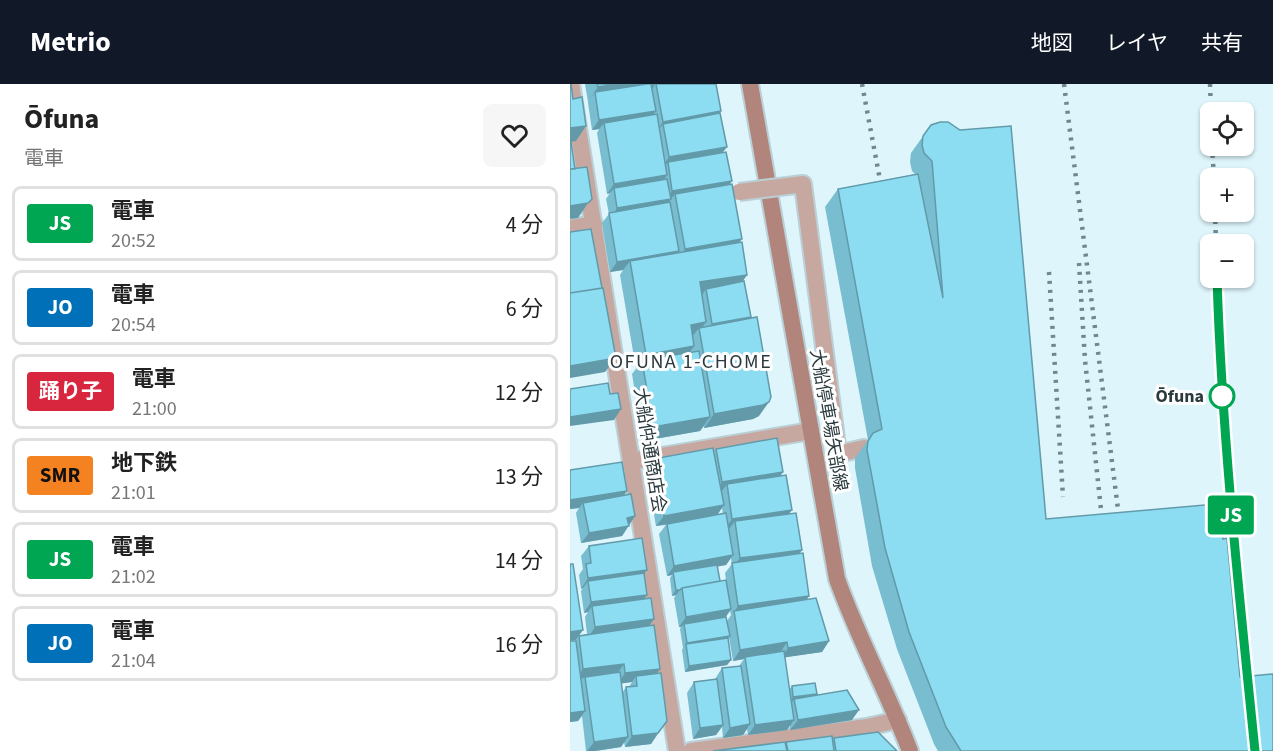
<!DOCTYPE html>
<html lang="ja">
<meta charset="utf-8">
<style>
body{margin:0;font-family:"Source Sans 3","Noto Sans JP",sans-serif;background:#f6f6f6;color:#222;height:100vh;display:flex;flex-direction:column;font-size:22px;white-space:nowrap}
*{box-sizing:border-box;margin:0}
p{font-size:20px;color:#767676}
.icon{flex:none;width:33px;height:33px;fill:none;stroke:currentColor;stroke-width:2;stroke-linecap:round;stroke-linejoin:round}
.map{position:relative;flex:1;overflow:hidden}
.panel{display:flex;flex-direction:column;background:#fff;width:570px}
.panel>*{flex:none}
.badge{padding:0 12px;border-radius:4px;font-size:21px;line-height:39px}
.buttons{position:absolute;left:630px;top:18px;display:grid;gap:12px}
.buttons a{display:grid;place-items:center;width:54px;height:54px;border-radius:9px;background:#fff;box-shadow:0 2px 4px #0004;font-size:30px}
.map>.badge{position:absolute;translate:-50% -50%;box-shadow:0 0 0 3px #fff}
.round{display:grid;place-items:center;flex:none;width:63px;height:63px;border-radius:9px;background:#f6f6f6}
.overview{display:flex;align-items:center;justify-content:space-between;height:102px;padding:0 24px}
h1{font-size:28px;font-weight:700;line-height:45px}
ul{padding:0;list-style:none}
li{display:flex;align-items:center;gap:18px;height:75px;margin:0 12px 9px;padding:0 12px;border:3px solid #e0e0e0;border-radius:9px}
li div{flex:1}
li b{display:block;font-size:22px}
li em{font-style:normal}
li .badge{min-width:66px;font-weight:700;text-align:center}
header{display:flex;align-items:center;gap:36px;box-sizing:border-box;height:84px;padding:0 30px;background:#111827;color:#fff}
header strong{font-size:28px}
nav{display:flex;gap:33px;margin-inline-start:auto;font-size:21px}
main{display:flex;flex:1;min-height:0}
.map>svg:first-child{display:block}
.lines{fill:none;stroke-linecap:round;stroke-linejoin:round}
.pedestrian-casing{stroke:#bad0d6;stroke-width:20}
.minor-casing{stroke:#bad0d6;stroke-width:20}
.secondary-casing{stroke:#bad0d6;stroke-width:20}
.pedestrian{stroke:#c7a8a1;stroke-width:16}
.minor{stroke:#c7a8a1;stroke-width:16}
.secondary{stroke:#b1857b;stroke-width:16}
.rail{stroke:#73868b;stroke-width:4.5;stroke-dasharray:3 6;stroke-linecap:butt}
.pedestrian-bridge-casing{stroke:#bad0d6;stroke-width:20;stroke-linecap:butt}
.pedestrian-bridge{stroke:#c7a8a1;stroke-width:16}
.wall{fill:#78bdd0;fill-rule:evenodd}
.shaded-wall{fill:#629aa9}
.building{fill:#8cdcf2;stroke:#629aa9;stroke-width:1.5}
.line-casing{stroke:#fff;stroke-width:14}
.line{stroke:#00a651;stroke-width:9}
.stop-dot{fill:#fff;stroke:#00a651;stroke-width:3}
.labels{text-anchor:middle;stroke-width:6;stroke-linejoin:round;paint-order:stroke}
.stop-label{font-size:18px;font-weight:bold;fill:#2b3a3e;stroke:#fefefe;text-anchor:end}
.street-label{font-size:18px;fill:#2b3a3e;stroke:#fefefe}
.neighbourhood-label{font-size:20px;letter-spacing:1.5px;fill:#2b3a3e;stroke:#fefefe}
</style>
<header>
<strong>Metrio</strong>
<nav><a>地図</a><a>レイヤ</a><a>共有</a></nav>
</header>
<main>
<section class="panel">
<div class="overview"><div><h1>Ōfuna</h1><p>電車</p></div><a class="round"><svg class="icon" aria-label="heart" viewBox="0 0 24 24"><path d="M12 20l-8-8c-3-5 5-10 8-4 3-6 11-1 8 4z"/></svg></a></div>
<ul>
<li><span class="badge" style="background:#00a651;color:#fff">JS</span><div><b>電車</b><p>20:52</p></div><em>4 分</em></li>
<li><span class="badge" style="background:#0070b9;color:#fff">JO</span><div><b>電車</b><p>20:54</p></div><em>6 分</em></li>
<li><span class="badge" style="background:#d7263d;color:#fff">踊り子</span><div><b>電車</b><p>21:00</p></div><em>12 分</em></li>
<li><span class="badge" style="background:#f58220;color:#111">SMR</span><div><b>地下鉄</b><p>21:01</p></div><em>13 分</em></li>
<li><span class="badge" style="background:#00a651;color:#fff">JS</span><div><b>電車</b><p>21:02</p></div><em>14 分</em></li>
<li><span class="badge" style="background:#0070b9;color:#fff">JO</span><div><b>電車</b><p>21:04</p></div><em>16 分</em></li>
</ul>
</section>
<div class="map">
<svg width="703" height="667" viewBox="0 0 703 667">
<rect width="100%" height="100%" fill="#def5fc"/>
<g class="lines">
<defs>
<path id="pedestrian" d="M1 0 107 667
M62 377 241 347"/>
<path id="minor" d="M0 144 24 140
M121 667 297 643 328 636"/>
<path id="secondary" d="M180 0 267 495C288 554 318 609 340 667"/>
</defs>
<use href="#pedestrian" class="pedestrian-casing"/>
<use href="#minor" class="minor-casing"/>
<use href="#secondary" class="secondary-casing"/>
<use href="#pedestrian" class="pedestrian"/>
<use href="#minor" class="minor"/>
<use href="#secondary" class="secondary"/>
<path class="rail" d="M292 0 313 112
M494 0 549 433
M640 0 641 28
M642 62 644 94
M645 128 646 160
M509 179 515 276 532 435
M479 188 493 413
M647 194C651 332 663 471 679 609"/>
<defs>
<path id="pedestrian-bridge" d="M169 108 233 100 268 370 294 364 297 385"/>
</defs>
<use href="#pedestrian-bridge" class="pedestrian-bridge-casing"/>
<use href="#pedestrian-bridge" class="pedestrian-bridge"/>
</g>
<path class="wall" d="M15 0H146L149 30 157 63 152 69 162 97 159 100 170 158 177 191 172 198 181 233 180 234 189 332 183 335 134 344V342L130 347 73 357 62 290 66 285 50 191 53 186 40 188 32 139 39 130 36 115 40 109 37 110 27 49 29 45 22 46 18 19V17V18Z
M361 41 476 435 670 593 703 667H368L364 660 327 565 302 482 285 384V374L298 356 255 123 268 105 345 90 342 87 340 78 341 69Z
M146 365 213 388 210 392 222 426 219 430 232 466 229 470 239 512 236 516 259 557 252 568 215 573 219 606 222 602 246 611 282 636 220 646V641L217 646 178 651 177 645 173 651 153 654 152 643 146 651 123 655 117 609 124 598 145 595 152 584 169 582 174 575 163 577 159 553 158 554 161 576 157 581 115 588 112 566 113 564 110 545 111 543H109L104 514 106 511 102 512 100 494 102 491 97 492 89 450 96 441 86 442 76 385 83 375 144 368ZM152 424 153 430 147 431ZM161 474 162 480 155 489 156 496 150 497 147 482 156 481ZM160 527 161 531 157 537 156 533Z
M0 386 57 407 54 411 65 432 52 452 11 459 6 429 9 424 0 425Z
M19 462 77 486 74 490 77 511 74 515 87 590 97 637 81 660 55 663 54 658 51 663 25 667H16L12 632 8 637 0 638V557H5L9 552 17 550 15 533 18 528 14 529 11 507 13 504 11 505 9 491 13 485 11 472ZM62 598 59 603H56L52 609 51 599Z
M264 654 327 667H143L216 660V658L262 656Z"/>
<path class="shaded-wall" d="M46 0H85L81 7 25 8 18 18 28 3Z
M86 27 78 37 34 39 29 45 22 46 29 36Z
M151 27 144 37 93 40 87 48H86L93 38Z
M16 42 6 57 0 58V44Z
M157 63 149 73 98 78 94 83H92L99 73Z
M97 91 90 102 44 104 40 109 37 110 44 100Z
M162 97 155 107 105 110 93 125 40 135 47 124 96 116 102 107Z
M18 119 8 134 0 135V122Z
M172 155 165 165 108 175 115 165Z
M109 167 101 178 60 177 53 186 40 188 47 178Z
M177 191 167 205H136L132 211 130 198Z
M136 238 129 248V244L121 254V241Z
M124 262 114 277 72 276 76 271Z
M46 274 35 288 0 294V282Z
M199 318 189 332 183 335 134 344 144 330Z
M51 325 44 336 0 342V333Z
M140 333 130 347 73 357 83 343Z
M213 388 206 398 157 400 152 407 145 409 152 398Z
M57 407 50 417 13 419 9 424 0 425V416Z
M154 421 147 431 86 442 94 432Z
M222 426 214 436 165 437 159 445H155L162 435Z
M65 432 52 452 11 459 19 449 57 434Z
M232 466 225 476 162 484 170 474Z
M163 471 156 481 104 491 103 488 102 491 97 492 104 482Z
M77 486 69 496 18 497 13 504 11 505 18 494Z
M106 506H110L106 511 102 512Z
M77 511 70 521 22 522 18 528 14 529 21 518Z
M239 512 232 523 164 528 168 522Z
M161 525 154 535 114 540 111 543H109L116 533Z
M84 535 77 545 18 554 25 543Z
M13 546 6 556 0 557V548Z
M160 552 156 557 116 560 113 564 117 559Z
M259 557 252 568 211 574 218 564Z
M217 558 210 569 175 573 174 575 163 577 170 566Z
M161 576 157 581 115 588 119 582Z
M54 580 47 590 15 593 14 594 6 595 13 585Z
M90 585 83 595 66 592 62 598 48 600 55 589Z
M247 610 243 615H224L222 618 220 619 223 613Z
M289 626 282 636 220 646 228 636Z
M15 627 8 637 0 638V629Z
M224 636 217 646 178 651 185 641Z
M180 640 173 651 153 654 160 644Z
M153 641 146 651 123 655 130 644Z
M88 649 81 660 55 663 62 652Z
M58 653 51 663 25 667H17L24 658Z"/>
<path class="building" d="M0 0H1L3 15 12 13 16 42 0 44Z
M27 0H46L28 3Z
M77 0H81L86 27 29 36 25 8Z
M86 0H146L151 27 93 38Z
M150 29 157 63 99 73 93 40Z
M87 30 97 91 44 100 34 39Z
M370 38H378L390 46 441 42 476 435 646 420 653 455 657 454 670 593 703 590V667H391L376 643 339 548 315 464 297 366 298 357 303 349 312 345 268 105 348 90 373 214 362 77 354 69 352 61 353 52 361 41Z
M0 51 5 85H0Z
M156 68 162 97 102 107 98 78Z
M17 83 22 115 18 119 0 122V85Z
M97 95 101 115 47 124 44 104Z
M162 100 172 155 115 165 105 110Z
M100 118 109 167 47 178 39 129Z
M21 145 32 204 0 209V148Z
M172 158 177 191 130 198 136 238 121 241 124 262 76 271 60 177Z
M174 197 181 233 142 240 136 205Z
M33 204 46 274 0 282V209Z
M187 233 201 313 199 318 193 321 144 330 129 244Z
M129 267 140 333 83 343 72 276Z
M38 299 40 310 48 309 51 325 0 333V305Z
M207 354 213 388 152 398 146 365Z
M143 364 154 421 94 432 83 375Z
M52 378 57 407 0 416V386Z
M216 391 222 426 162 435 157 400Z
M61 410 65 432 57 434 59 442 19 449 13 419Z
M156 429 163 471 104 482 97 440Z
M226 429 232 466 170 474 165 437Z
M72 454 77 486 18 494 16 480 21 479 19 462Z
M233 469 239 512 168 522 162 479Z
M0 480H3L13 546 0 548Z
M147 481 150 497 112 504 110 506H106L103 488Z
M74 489 77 511 21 518 18 497Z
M156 496 161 525 116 533 112 504Z
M81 514 84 535 25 543 22 522Z
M246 514 259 557 218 564 217 558 170 566 164 527Z
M156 533 160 552 117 559 114 540Z
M84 541 90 585 55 589 54 580 13 585 9 552Z
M158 554 161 576 119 582 116 560Z
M0 557H6L15 627 0 629Z
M214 567 224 636 185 641 175 573Z
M171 582 180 640 160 644 152 584Z
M50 588 58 653 24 658 15 593Z
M91 589 97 637 88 649 62 652 56 603 67 602 66 592Z
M147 595 153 641 130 644 124 598Z
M245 599 247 610 223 613 222 602Z
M277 606 289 626 228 636 224 615Z
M308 648 327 667H266L264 654Z
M262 652 264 667H218L216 658Z
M215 658 217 667H143Z"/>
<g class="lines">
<defs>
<path id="line" d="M647 194C652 352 669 509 685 667"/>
</defs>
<use href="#line" class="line-casing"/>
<use href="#line" class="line"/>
</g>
<circle class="stop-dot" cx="652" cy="312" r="12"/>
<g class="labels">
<g class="stop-label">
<text x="634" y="318">Ōfuna</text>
</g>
<g class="street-label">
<text transform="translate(259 336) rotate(80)" y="6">大船停車場矢部線</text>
<text transform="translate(80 366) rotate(81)" y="6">大船仲通商店会</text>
</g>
<g class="neighbourhood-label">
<text x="121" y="284">OFUNA 1-CHOME</text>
</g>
</g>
</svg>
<div class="buttons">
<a><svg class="icon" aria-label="locate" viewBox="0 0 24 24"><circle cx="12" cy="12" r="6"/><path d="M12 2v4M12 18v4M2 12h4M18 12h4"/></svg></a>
<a>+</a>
<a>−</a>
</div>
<b class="badge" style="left:661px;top:431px;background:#00a651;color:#fff">JS</b>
</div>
</main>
